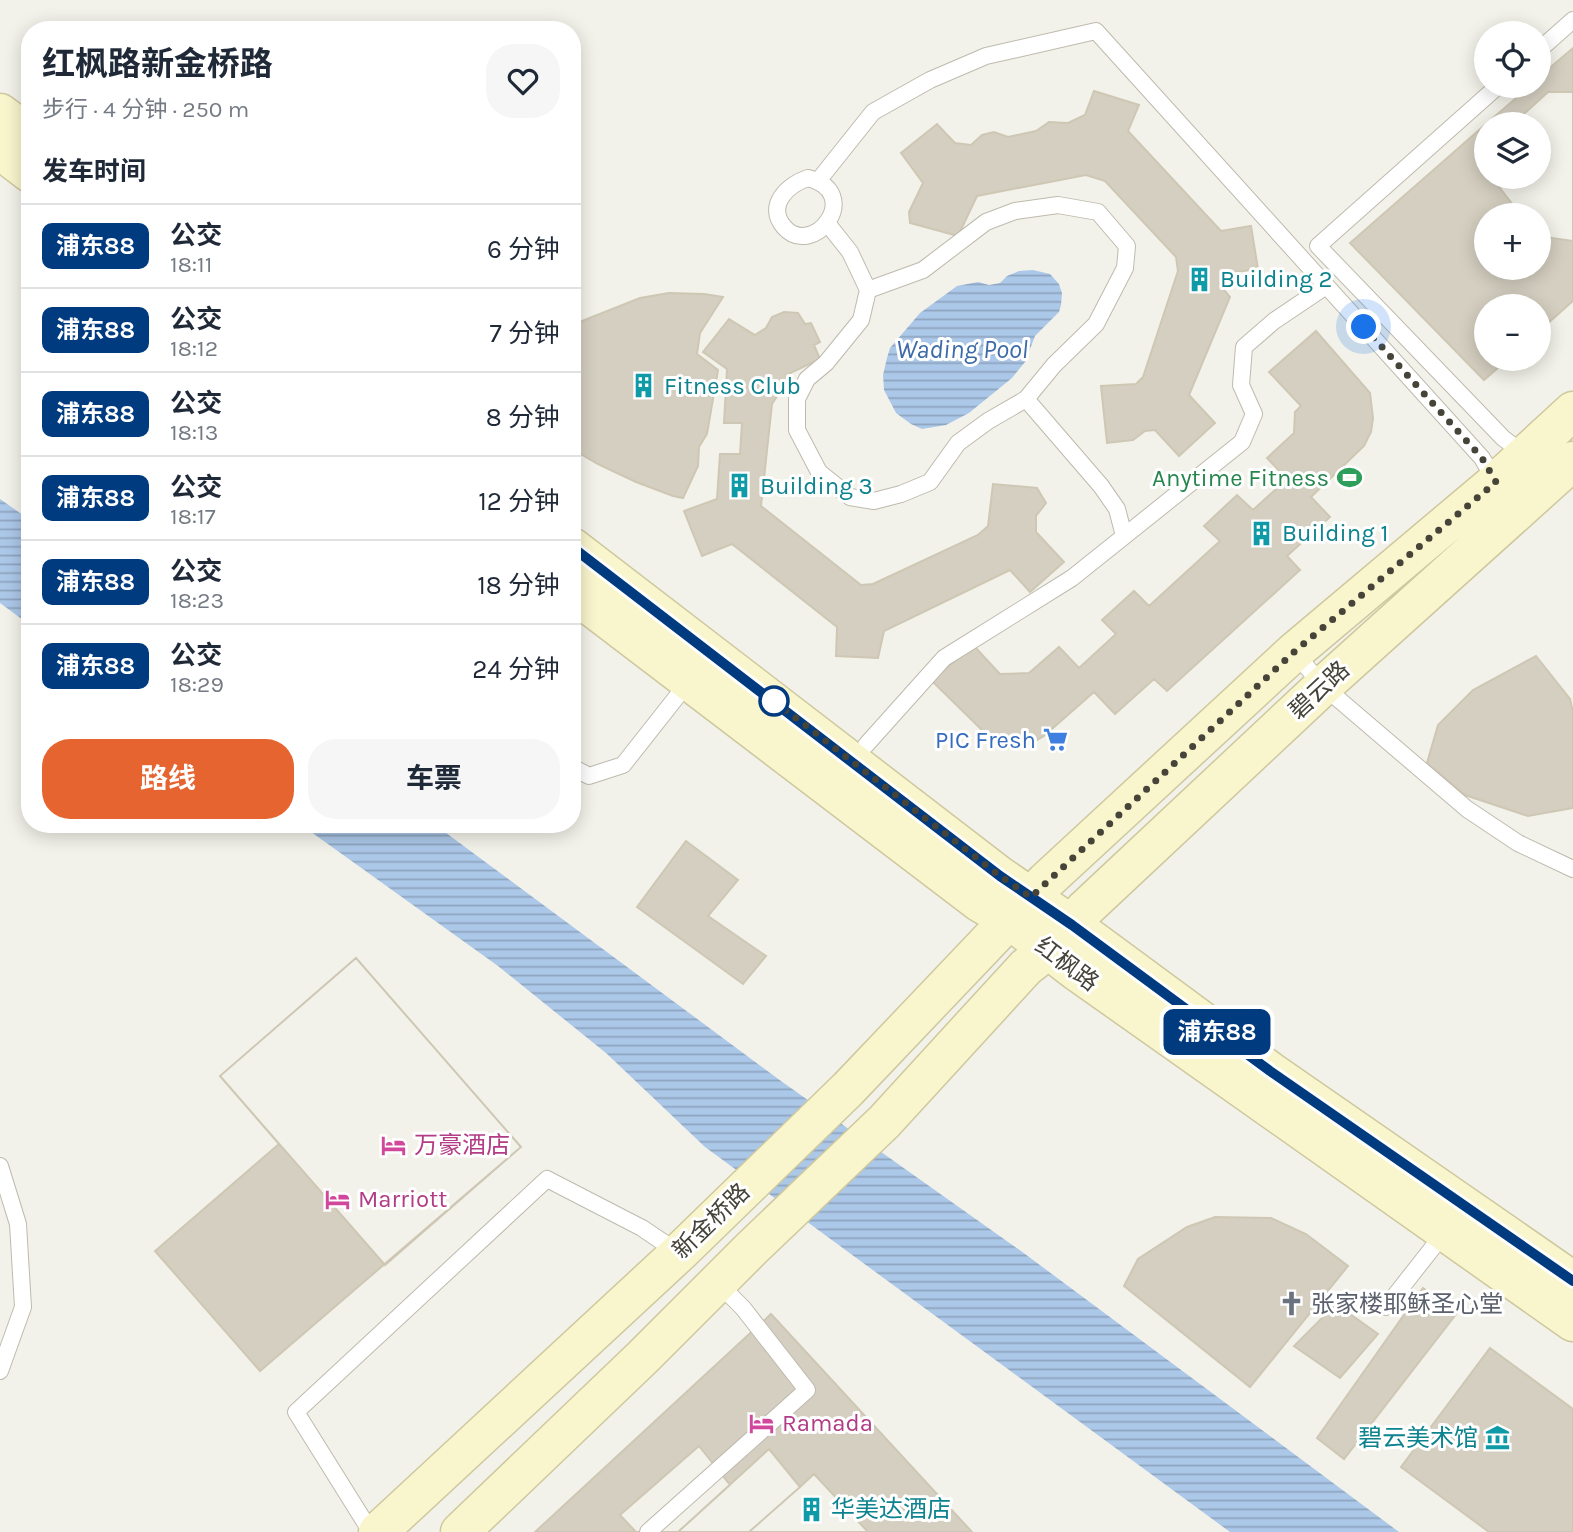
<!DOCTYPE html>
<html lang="zh">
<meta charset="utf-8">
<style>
body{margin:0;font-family:Karla,"Noto Sans SC",sans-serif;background:#f6f6f7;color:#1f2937;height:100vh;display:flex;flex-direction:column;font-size:26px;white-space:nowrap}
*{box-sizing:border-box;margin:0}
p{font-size:23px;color:#747a83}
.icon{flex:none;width:38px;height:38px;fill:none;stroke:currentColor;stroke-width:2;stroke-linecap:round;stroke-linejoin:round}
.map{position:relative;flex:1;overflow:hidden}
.details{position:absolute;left:21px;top:21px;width:560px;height:812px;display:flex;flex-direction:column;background:#fff;border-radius:28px;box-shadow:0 4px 18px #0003}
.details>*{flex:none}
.badge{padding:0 14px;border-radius:10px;font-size:24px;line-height:46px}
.controls{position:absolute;left:1474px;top:21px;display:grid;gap:14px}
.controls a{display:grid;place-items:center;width:77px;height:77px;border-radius:50%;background:#fff;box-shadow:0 4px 18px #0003;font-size:35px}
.you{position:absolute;width:35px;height:35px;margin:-18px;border:5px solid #fff;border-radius:50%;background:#1a73e8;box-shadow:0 0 0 10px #1a73e833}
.map>.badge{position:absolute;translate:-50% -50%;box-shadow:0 0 0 4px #fff}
h2{padding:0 21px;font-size:26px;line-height:63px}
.round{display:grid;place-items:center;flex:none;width:74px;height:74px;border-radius:28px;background:#f6f6f7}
.headline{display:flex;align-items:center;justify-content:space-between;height:119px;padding:0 21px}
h1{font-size:33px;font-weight:700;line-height:52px}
.button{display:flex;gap:14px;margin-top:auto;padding:14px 21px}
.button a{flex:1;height:80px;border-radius:28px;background:#e5642f;color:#fff;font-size:28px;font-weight:700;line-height:80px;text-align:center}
.button a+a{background:#f6f6f7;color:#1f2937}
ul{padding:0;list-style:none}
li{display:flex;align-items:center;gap:21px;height:84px;padding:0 21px;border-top:2px solid #e0e1e3}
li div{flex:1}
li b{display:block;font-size:26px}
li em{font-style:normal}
li .badge{min-width:77px;font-weight:700;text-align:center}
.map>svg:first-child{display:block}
.water{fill:url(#water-rules)}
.building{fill:#d4cfc0;stroke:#cec7b4;stroke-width:2;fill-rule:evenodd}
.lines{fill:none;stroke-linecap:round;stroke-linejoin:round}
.lane-casing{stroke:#bebaad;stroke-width:18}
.secondary-casing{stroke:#cec89e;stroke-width:41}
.lane{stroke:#fff;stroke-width:16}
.secondary{stroke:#f9f5cd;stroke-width:38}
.line-casing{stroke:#fff;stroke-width:16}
.line{stroke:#003b80;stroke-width:10}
.walk{stroke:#464339;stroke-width:7;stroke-dasharray:0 12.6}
.stop-dot{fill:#fff;stroke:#003b80;stroke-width:3.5}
.labels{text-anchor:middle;stroke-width:6;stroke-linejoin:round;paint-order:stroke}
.culture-label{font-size:24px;fill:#0d838f;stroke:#fff;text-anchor:start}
.leisure-label{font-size:24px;fill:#27864d;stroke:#fff;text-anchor:end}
.street-label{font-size:24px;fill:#464339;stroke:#fff}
.shop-label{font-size:24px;fill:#366cbe;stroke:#fff;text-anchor:end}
.hotel-label{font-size:24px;fill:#b23c85;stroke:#fff;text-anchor:start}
.worship-label{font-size:24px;fill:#5b616d;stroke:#fff;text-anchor:start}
.water-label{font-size:26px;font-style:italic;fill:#3c6ba8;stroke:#fff}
</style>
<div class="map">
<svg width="1573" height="1532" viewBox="0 0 1573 1532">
<defs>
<pattern id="water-rules" width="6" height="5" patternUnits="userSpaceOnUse" patternTransform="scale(1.75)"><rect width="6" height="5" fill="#acc8e9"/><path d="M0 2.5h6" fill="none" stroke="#8ea4be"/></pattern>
</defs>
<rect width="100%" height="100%" fill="#f3f2ea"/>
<path class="water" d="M1033 270 1050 274 1059 284 1062 293 1061 305 1059 312 1035 336 1025 362 1012 378 969 413 946 425 922 429 911 424 896 413 884 390 883 375 887 358 890 348 920 313 957 286 978 282 989 285 1000 283 1007 276 1019 271Z
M0 499 30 520V625L0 603Z
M300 824H434L781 1081 1021 1251 1399 1532H1230L705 1147 606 1053 498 966Z"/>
<path class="building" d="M1573 48V301L1538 332V306H1486V359H1508L1484 380 1350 243 1486 124V177H1538V124H1486L1530 86H1538V78ZM1486 215H1538V268H1486Z
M1094 91 1139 105 1128 131 1221 231 1251 226 1258 269 1229 273 1219 284 1230 297 1189 395 1215 423 1179 456 1155 430 1145 431 1133 440 1107 443 1101 386 1136 384 1143 377 1178 271 1176 257 1105 181 1086 175 977 196 958 236 910 223 909 212 923 183 901 153 937 124 955 143 971 145 982 135 994 132 1008 137 1036 131 1049 122 1068 123 1085 115Z
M1548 92H1573V241L1538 236V215H1521L1496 183 1497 177H1538V124H1513Z
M669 293 704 294 723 297 700 333 697 354 718 370 707 434 699 447 698 466 683 498 673 496 636 482 598 464 572 449V325L640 298Z
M784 312 798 313 805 324 811 323 820 342 814 345 820 359 786 375 787 381 772 404 761 506 861 585 873 584 978 535 988 526 993 484 1037 488 1046 503 1036 516V532L1064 562 1030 592 1010 570 884 631 878 658 836 656 837 627 732 544 702 556 684 511 717 499 720 454H740L742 423H724L727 369 703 352 729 319 755 335 766 328 772 317Z
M1316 331 1370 393 1373 418 1371 432 1364 446 1311 497 1330 517 1287 556 1300 570 1167 691 1154 679 1115 714 1094 692 1044 736 1023 748H1009L993 741 932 681 973 645 1000 674 1029 673 1059 647 1079 668 1116 634 1102 620 1134 591 1149 606 1220 541 1204 526 1237 495 1253 510 1287 479 1267 458 1294 433 1295 412 1301 406 1269 372Z
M1536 656 1570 699 1573 712V808L1528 816 1465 795 1427 763 1438 725 1473 690Z
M686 841 738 880 708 916 766 956 743 984 637 907Z
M356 958 521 1147 260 1371 155 1251 279 1144 220 1076Z
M356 958 521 1147 385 1265 220 1076Z
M1215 1217 1271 1218 1306 1234 1348 1266 1250 1387 1124 1286 1138 1259 1187 1227Z
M1423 1288 1457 1313 1344 1459 1317 1438Z
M1336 1304 1378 1334 1340 1378 1294 1346Z
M771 1314 972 1532H535Z
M1490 1348 1573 1409V1532H1489L1401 1467Z
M699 1446 730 1485 678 1532H636L620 1515Z
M769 1449 800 1487 749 1532H678Z
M814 1474 868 1532H749L800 1487Z"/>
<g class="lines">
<defs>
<path id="lane" d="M1538 51 1573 20
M1498 86 1318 246 1503 438 1526 456
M808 178C865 193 813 260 784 227 765 205 789 184 808 178Z
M818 181 873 112 930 80 986 56 1096 31 1482 458 1496 482
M827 223 850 252 868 290 861 320 826 363 807 379 797 399V430L819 472 850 497 874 501 901 494 930 482 958 443 988 421 1026 399 1054 365 1096 324 1125 268 1127 246 1098 212 1058 205 1015 211 986 222 923 270 868 290
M1026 399 1101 486 1117 509 1124 536
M1294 652 1323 686 1467 809 1518 843 1573 869
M866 745 944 658 1072 578 1242 442 1254 414 1241 385 1244 347 1274 321 1326 286
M572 767 589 776 623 765 690 680
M0 1166 18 1224 23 1307 0 1371
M1386 1307 1445 1232
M371 1532 296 1412 547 1179 642 1228 679 1253
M648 1532 807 1390 743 1308 719 1284"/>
<path id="secondary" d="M0 113 30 135
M0 150 30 173
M572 547 1000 876 1072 925 1270 1071 1573 1281
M572 592 979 902 1010 920 1076 971 1573 1322
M378 1532 679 1253 848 1089 1046 881 1294 652 1496 482 1573 411
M460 1532 643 1357 752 1248 884 1122 1026 967 1048 950 1085 909 1323 686 1573 461"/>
</defs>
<use href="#lane" class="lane-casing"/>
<use href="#secondary" class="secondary-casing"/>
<use href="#lane" class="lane"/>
<use href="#secondary" class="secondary"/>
</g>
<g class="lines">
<defs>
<path id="line" d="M572 547 1000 876 1072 925 1270 1071 1573 1281"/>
</defs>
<use href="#line" class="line-casing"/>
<use href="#line" class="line"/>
<path class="walk" d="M774 701 765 694 1000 876 1031 897 1294 652 1496 482 1482 458 1364 327"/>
</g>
<defs>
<symbol id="building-bare" viewBox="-9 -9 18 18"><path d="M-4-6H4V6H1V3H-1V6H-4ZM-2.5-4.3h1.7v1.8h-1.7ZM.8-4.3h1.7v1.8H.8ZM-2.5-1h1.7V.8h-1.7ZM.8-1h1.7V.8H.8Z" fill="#0f9aa8" stroke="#fff" stroke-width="2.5" paint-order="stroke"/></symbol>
<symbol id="stadium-bare" viewBox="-9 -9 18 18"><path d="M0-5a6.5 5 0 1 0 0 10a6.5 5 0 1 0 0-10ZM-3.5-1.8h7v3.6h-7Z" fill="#2e9e5b" stroke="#fff" stroke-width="2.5" paint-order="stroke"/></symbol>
<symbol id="supermarket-bare" viewBox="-9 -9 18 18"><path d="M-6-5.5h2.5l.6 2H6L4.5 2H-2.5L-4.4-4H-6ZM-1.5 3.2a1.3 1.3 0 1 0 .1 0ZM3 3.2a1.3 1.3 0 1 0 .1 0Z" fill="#3f7fe0" stroke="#fff" stroke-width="2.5" paint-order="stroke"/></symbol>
<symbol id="hotel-bare" viewBox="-9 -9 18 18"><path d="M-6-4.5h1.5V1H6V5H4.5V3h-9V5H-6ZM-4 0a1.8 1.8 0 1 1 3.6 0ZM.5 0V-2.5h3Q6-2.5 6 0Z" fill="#d1479c" stroke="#fff" stroke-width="2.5" paint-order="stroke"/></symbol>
<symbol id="church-bare" viewBox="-9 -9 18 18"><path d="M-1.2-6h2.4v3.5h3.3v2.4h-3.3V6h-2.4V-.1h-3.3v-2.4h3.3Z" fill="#6b7280" stroke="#fff" stroke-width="2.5" paint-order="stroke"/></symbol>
<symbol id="museum-bare" viewBox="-9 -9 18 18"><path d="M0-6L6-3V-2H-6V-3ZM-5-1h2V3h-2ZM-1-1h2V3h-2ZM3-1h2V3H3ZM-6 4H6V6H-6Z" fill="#0f9aa8" stroke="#fff" stroke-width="2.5" paint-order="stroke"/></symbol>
</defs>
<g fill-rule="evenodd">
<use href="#building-bare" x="1182" y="262" width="35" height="35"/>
<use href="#building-bare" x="626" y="368" width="35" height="35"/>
<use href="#stadium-bare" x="1332" y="460" width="35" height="35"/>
<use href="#building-bare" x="722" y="468" width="35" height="35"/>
<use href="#building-bare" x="1244" y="516" width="35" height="35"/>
<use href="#supermarket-bare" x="1038" y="722" width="35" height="35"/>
<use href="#hotel-bare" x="376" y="1128" width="35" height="35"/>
<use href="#hotel-bare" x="320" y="1182" width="35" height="35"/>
<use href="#church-bare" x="1274" y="1286" width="35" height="35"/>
<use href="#hotel-bare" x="744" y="1406" width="35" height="35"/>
<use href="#museum-bare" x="1480" y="1420" width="35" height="35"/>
<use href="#building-bare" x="794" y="1492" width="35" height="35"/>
</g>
<circle class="stop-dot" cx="774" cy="701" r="14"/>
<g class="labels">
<g class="culture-label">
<text x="1220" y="287">Building 2</text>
<text x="664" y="394">Fitness Club</text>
<text x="760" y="494">Building 3</text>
<text x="1282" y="541">Building 1</text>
<text x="1478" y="1446" text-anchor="end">碧云美术馆</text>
<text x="831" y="1517">华美达酒店</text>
</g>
<g class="leisure-label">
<text x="1329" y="486">Anytime Fitness</text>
</g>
<g class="street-label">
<text transform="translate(1319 690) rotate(-43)" y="8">碧云路</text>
<text transform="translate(1067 964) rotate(37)" y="8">红枫路</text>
<text transform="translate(711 1221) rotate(-44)" y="8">新金桥路</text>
</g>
<g class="shop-label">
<text x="1036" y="748">PIC Fresh</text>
</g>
<g class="hotel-label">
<text x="414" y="1153">万豪酒店</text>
<text x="358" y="1207">Marriott</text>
<text x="782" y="1431">Ramada</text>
</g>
<g class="worship-label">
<text x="1311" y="1312">张家楼耶稣圣心堂</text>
</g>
<g class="water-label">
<text x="962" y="358">Wading Pool</text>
</g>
</g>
</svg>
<div class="controls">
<a><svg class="icon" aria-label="locate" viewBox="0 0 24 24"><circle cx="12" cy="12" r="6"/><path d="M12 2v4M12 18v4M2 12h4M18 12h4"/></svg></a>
<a><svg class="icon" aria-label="layers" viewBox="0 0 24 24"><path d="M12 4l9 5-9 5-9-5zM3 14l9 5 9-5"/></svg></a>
<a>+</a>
<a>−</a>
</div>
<div class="you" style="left:1364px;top:327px"></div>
<b class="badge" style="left:1217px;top:1032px;background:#003b80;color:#fff">浦东88</b>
<section class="details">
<div class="headline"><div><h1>红枫路新金桥路</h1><p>步行 · 4 分钟 · 250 m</p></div><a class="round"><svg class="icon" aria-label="heart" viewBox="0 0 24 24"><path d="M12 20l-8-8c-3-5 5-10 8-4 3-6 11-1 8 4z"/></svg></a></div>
<h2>发车时间</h2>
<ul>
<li><span class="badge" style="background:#003b80;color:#fff">浦东88</span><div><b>公交</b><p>18:11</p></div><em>6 分钟</em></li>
<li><span class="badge" style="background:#003b80;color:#fff">浦东88</span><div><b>公交</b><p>18:12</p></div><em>7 分钟</em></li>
<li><span class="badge" style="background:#003b80;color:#fff">浦东88</span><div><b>公交</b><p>18:13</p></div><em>8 分钟</em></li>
<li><span class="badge" style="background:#003b80;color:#fff">浦东88</span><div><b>公交</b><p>18:17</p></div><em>12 分钟</em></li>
<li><span class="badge" style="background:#003b80;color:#fff">浦东88</span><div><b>公交</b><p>18:23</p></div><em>18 分钟</em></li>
<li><span class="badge" style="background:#003b80;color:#fff">浦东88</span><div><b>公交</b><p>18:29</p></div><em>24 分钟</em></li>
</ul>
<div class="button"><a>路线</a><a>车票</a></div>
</section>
</div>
